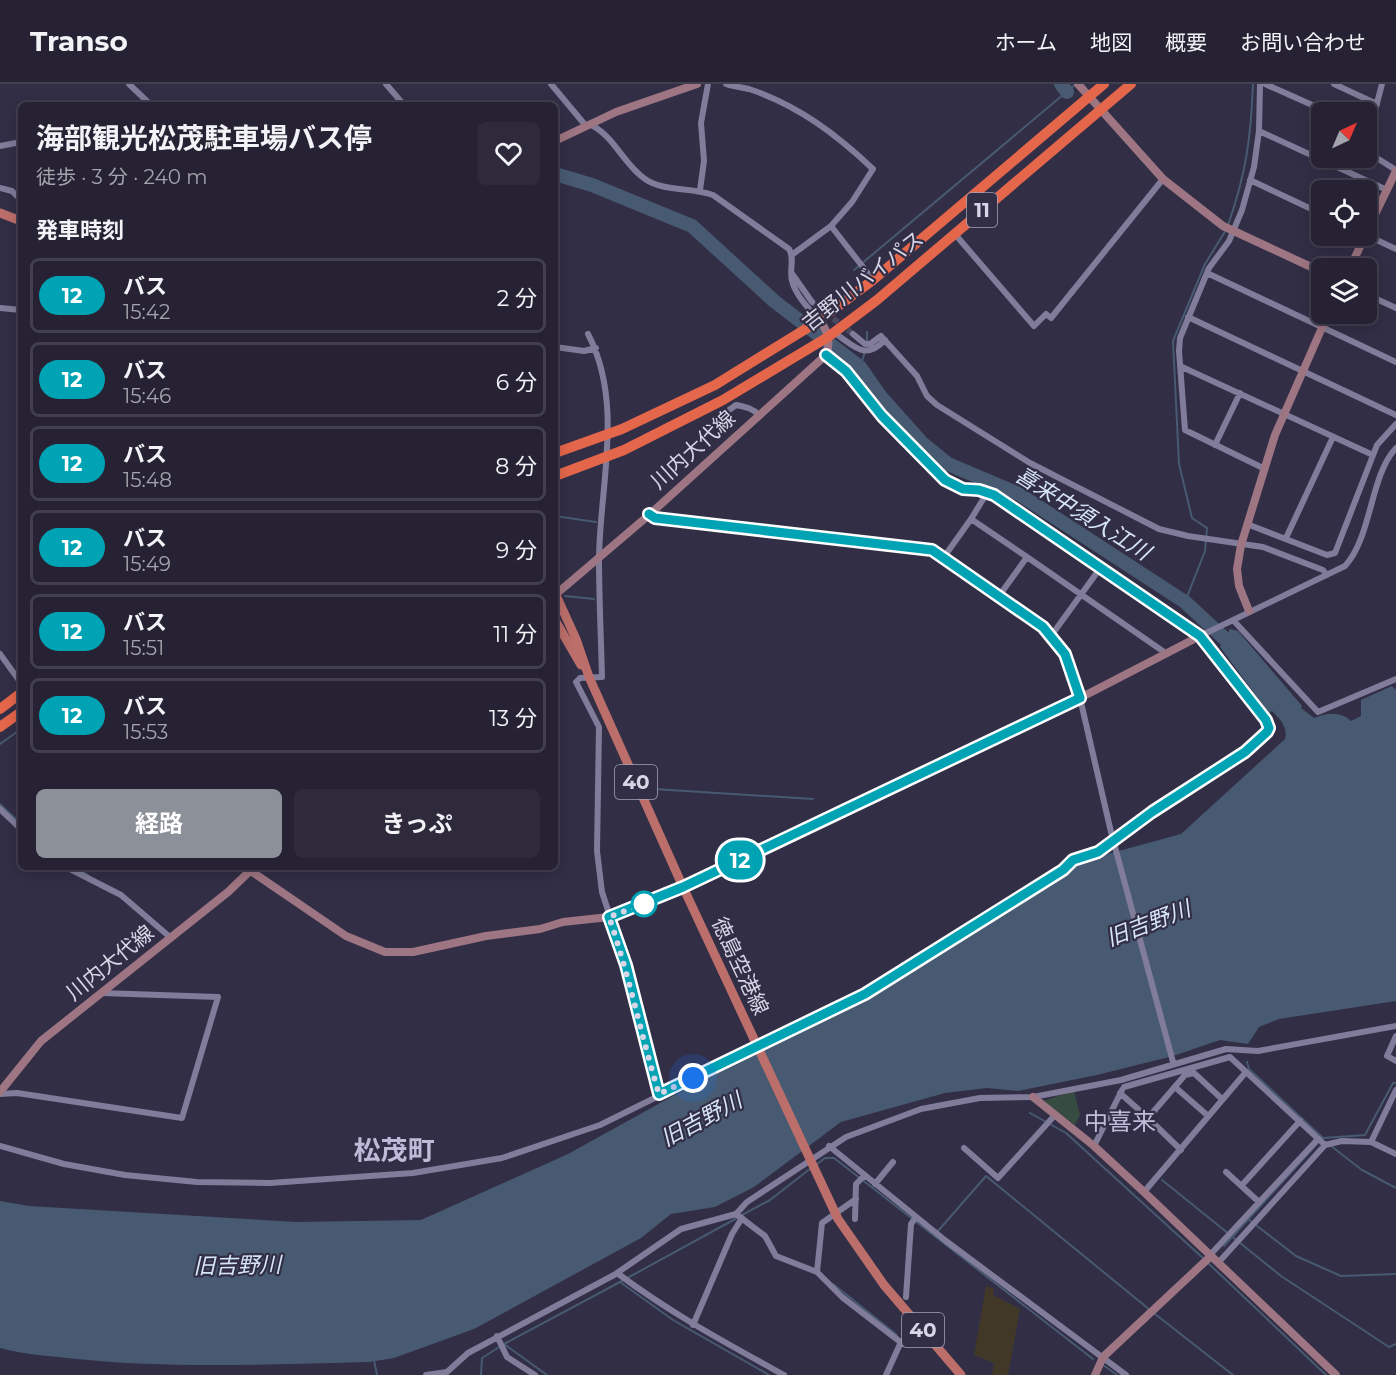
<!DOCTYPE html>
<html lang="ja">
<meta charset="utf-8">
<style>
body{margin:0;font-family:Montserrat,"Noto Sans JP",sans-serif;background:#2e2a3c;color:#f1f3f6;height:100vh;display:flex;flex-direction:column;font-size:22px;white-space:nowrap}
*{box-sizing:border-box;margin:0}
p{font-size:20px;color:#a4a4ac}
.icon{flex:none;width:33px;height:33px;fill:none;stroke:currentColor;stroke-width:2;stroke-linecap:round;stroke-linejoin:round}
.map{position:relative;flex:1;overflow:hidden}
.details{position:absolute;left:18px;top:18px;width:540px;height:768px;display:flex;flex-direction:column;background:#262234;border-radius:9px;box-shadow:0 3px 15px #0003,0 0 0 2px #423f4f}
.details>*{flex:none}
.badge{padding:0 12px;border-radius:20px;font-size:21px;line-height:39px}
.needle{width:39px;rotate:44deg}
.fabs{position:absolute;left:1311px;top:18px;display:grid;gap:12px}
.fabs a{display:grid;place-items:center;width:66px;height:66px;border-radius:9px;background:#262234;box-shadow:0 3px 15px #0003,0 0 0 2px #423f4f;font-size:30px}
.you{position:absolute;width:30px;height:30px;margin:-15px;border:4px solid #fff;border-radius:50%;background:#1a73e8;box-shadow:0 0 0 9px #1a73e833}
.map>.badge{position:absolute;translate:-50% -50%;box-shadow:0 0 0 3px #fff}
h2{padding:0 18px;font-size:22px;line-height:54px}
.round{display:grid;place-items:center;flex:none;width:63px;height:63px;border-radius:9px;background:#2e2a3c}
.head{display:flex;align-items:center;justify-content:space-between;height:102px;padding:0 18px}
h1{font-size:28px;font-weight:700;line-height:45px}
.cta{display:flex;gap:12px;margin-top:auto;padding:12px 18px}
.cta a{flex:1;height:69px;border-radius:9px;background:#8c9099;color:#fff;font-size:24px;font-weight:700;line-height:69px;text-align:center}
.cta a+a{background:#2e2a3c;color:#f1f3f6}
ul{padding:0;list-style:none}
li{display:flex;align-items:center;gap:18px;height:75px;margin:0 12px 9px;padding:0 6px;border:3px solid #423f4f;border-radius:9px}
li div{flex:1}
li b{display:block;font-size:22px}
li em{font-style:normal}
li .badge{min-width:66px;font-weight:700;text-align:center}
header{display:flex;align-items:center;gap:36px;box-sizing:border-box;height:84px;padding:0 30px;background:#262234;border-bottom:2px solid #423f4f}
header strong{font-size:28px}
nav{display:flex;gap:33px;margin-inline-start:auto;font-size:21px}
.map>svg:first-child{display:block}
.medical{fill:#413827}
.green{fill:#374c40}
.water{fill:#475a71}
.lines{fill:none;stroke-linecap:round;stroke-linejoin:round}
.stream{stroke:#475a71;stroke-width:2}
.river{stroke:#475a71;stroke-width:14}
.street-tunnel{stroke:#4b475e;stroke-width:6;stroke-dasharray:6 3;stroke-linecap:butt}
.street{stroke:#807c99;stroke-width:6}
.secondary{stroke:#9e7582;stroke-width:8}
.primary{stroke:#bc6f6a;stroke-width:9}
.highway{stroke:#e4664b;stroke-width:10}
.line-casing{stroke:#fff;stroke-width:14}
.line{stroke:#00a3b4;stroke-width:9}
.walk{stroke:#d8d6e6;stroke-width:6;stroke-dasharray:0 10.8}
.stop-dot{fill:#fff;stroke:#00a3b4;stroke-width:3}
.labels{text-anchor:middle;stroke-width:4.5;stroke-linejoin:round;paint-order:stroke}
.shield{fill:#322e46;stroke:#a6a4b6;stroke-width:1.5}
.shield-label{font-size:20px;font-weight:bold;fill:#d8d6e6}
.street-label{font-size:21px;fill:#d8d6e6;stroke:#322e46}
.water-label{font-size:22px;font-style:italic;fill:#d6e5f7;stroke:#322e46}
.quarter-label{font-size:24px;fill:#bebbd9;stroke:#322e46}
.district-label{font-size:27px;font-weight:bold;fill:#bebbd9;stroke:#322e46}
</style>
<header>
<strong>Transo</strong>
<nav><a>ホーム</a><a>地図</a><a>概要</a><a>お問い合わせ</a></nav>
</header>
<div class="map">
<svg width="1396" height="1291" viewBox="0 0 1396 1291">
<rect width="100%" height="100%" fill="#322e46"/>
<path class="medical" d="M986 1202 994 1205 993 1211 1020 1225 1008 1291H992L994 1279 974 1271Z"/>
<path class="green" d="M1074 1007 1080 1031 1075 1041 1043 1017Z"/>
<path class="water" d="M1230 545 1238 547 1302 622 1301 624 1314 634C1327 629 1340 627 1351 637L1361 632V616L1392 602 1396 606V917L1279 935 1259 943 1248 960 1220 956 1173 972 1097 991 1018 1007 987 1004 945 1009 841 1038 754 1103 715 1123 671 1130 641 1154 474 1245 394 1274 370 1278C272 1280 174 1285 77 1275 51 1272 25 1271 0 1264V1117L29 1122 296 1138 421 1136 568 1070 671 1013 881 906 1082 777 1181 750 1285 655C1288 643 1280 635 1272 627L1269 629 1220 563Z"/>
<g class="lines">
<path class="stream" d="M1228 141C1246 90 1251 53 1253 0
M854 186 1076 0
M867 248V260
M860 283 865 268
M555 432 596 438
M565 512 594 515
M1185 518 1205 467 1207 444 1192 434 1179 380 1173 257 1205 180 1226 146
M0 660 21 645
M654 705 813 715
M0 720 21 740
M77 783 89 792
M1247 978 1249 985 1323 1054 1365 1051 1393 999H1396
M1030 1029 1066 1049 1204 1175
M1331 1062 1362 1086 1396 1104
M816 1081 825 1074H834L1093 1275
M1162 1096 1281 1192 1389 1263 1396 1260
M742 1131 770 1116 811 1084
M1248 1135 1296 1172 1341 1192 1396 1190
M938 1147 986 1092 1150 1226
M1224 1162 1317 1060
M1208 1179 1326 1291
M620 1198 737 1134
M833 1200 897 1251
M1155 1230 1233 1291
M504 1260 547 1291
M374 1276 377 1291
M1103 1281 1117 1291
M481 1291 482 1274 504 1260 620 1198 673 1236 769 1291"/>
<path class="river" d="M1061 0 1067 8
M555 90 592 101 692 142 774 217 860 283 881 313 922 359 948 380 1019 410 1185 518 1237 566"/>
<path class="street-tunnel" d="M812 218 853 250"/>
<path class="street" d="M129 0 151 21
M386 0 404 21
M551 0 586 42
M726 0C734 3 742 3 749 5 798 21 837 51 873 85L852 118 831 142
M1260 0 1259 47 1254 83 1242 126 1229 157 1209 184 1180 254 1179 267 1185 346 1263 384
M1265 0 1328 28
M1334 0 1377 20
M589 40C614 51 623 80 645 95 664 108 691 103 713 111L789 165C795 174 789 186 792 197 796 212 810 226 819 236
M1366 46 1373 49 1372 71 1396 86
M1259 47 1387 106
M1373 49 1372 38 1382 0
M0 62 21 58
M1250 96 1322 130
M0 104 12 107 21 116 20 136
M700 106 704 77 701 39 708 0
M954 149 1034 242 1046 230 1051 234 1163 95
M1366 151 1396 165
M793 170 831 142 873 196
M1207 189 1396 278
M793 191 812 218
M1366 210 1396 224
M0 224 21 226
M1188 233 1396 331
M833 248C854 261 864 278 885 256
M588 250C624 319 600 400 599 474 599 514 601 553 602 593L580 594 576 598 599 643 597 767 602 808 626 881 659 1010
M853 250 865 260H870L881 252 917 292 927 312 937 321 1030 379 1159 445 1188 452 1263 463 1323 486 1327 491
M555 263 584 267 596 264
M1182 283 1373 371
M729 326 736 321C746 323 752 324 759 331
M1215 361 1240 309
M971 435 987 409
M1247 440 1327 471 1335 469 1377 361 1396 340
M1286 454 1333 353
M944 473 971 435 1027 473
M999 512 1027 473 1167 570
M1233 536 1318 628 1396 595
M1051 552 1101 483
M1200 552 1345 482C1372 453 1370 391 1396 364
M0 570 21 599
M1080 614 1111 748 1173 978
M0 725 21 745
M66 783 121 811 171 854
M1396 952 1387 972 1396 977
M1124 1003 1230 973 1325 1061
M1175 1003 1207 1031
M1120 1009 1148 1034 1185 991 1194 989 1222 1015
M0 1010 17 1009 182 1034 218 913 102 909
M1148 1034 1181 1066
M1371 1058 1396 1070
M0 1062 64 1080 125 1091 197 1098 270 1099 413 1089 502 1074 600 1041 865 910 1063 786 1073 776 1098 767 1152 728 1245 668 1267 648 1269 644 1266 636 1200 552 994 411 979 406 963 405 945 396 882 332 846 287 826 271
M829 1062 946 1157 1126 1291
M1094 1062 1122 1006
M964 1064 998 1094 1055 1031
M1226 1088 1259 1118
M875 1100 893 1078
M1242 1101 1300 1037
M1144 1108 1246 988
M736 1130 765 1152 776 1172 817 1188 842 1213 903 1260 920 1243
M855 1135 856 1100 865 1091
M1210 1171 1318 1055
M1218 1179 1325 1061 1342 1057 1371 1058 1396 1006
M817 1188 822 1139 856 1115
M617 1189C672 1230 724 1258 784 1291
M906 1213 911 1140 916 1133
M693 1241 732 1150 742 1134
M497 1252 507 1273 535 1291
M426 1291 447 1288 468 1269 614 1191 681 1145 736 1130 747 1118 846 1053 921 1025 980 1014 1033 1013 1121 996 1226 965 1258 967 1396 942
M886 1291 901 1258"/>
<path class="secondary" d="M1078 0 1163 95 1223 142 1322 188
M555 57 616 28 697 0
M1366 149 1396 87
M1350 184 1365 152
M649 431 655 434 931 466 1043 543 1065 570 1080 614
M555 511 649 431 826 271C831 259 828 246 819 236
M1249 527 1239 502 1237 485 1241 461 1275 351 1328 230
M245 783 346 852 385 868H413L486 852 540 845 563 838 609 833 627 827 683 803 967 668 1080 614 1200 552
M0 1008 41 957 228 808 253 784
M1033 1013 1094 1062 1144 1108 1336 1291
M1095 1291 1103 1273 1211 1172"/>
<path class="primary" d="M0 129 21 137
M555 509 576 555 589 593 683 803 838 1135 884 1201 961 1291
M555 536 581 581"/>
<path class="highway" d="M555 369 622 345 715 301 817 238 873 196 1104 0
M555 392 624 366 723 316 828 253 877 216 1131 0
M0 625 21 609
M0 643 21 628"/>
</g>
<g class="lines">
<defs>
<path id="line" d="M649 430 655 434 932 466 1043 543 1065 570 1080 614 683 803 609 833 626 881 659 1010 865 910 1063 786 1073 776 1098 768 1152 728 1245 668 1267 648 1269 644 1266 636 1200 552 994 411 979 406 963 405 945 396 882 332 846 287 826 271"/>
</defs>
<use href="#line" class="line-casing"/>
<use href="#line" class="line"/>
<path class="walk" d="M644 820 609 833C629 891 641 951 659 1010L693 994"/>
</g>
<circle class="stop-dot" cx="644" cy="820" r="12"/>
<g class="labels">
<g class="shield">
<rect x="967" y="109" width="30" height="34" rx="4.5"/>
<rect x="615" y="681" width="42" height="34" rx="4.5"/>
<rect x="902" y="1229" width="42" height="34" rx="4.5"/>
</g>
<g class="shield-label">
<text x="982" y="133">11</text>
<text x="636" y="705">40</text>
<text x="923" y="1253">40</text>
</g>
<g class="street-label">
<text transform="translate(863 197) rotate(-38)" y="7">吉野川バイパス</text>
<text transform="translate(693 366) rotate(-42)" y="7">川内大代線</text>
<text transform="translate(110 879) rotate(-39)" y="7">川内大代線</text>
<text transform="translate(740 882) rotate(65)" y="7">徳島空港線</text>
</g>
<g class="water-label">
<text transform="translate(1083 429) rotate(32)" y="8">喜来中須入江川</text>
<text transform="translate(1148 839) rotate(-21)" y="8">旧吉野川</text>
<text transform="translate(701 1035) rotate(-28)" y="8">旧吉野川</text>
<text transform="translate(237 1181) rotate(-1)" y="8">旧吉野川</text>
</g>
<g class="quarter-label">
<text x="1120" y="1046">中喜来</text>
</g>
<g class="district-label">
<text x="394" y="1076">松茂町</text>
</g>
</g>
</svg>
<div class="fabs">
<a><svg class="needle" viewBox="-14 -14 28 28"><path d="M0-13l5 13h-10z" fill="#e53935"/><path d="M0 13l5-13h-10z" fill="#a4a4ac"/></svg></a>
<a><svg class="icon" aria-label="locate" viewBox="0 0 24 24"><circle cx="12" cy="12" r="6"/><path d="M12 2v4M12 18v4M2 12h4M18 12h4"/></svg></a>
<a><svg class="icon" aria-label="layers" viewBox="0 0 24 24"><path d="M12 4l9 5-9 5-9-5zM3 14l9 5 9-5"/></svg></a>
</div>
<div class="you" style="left:693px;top:994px"></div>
<b class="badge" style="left:740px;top:776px;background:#00a3b4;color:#fff">12</b>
<section class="details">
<div class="head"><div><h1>海部観光松茂駐車場バス停</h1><p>徒歩 · 3 分 · 240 m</p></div><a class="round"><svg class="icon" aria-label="heart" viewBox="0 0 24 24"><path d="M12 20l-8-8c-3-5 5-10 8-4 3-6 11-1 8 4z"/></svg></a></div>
<h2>発車時刻</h2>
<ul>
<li><span class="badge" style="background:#00a3b4;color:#fff">12</span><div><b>バス</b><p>15:42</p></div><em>2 分</em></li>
<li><span class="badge" style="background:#00a3b4;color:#fff">12</span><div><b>バス</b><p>15:46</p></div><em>6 分</em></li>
<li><span class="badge" style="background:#00a3b4;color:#fff">12</span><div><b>バス</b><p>15:48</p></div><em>8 分</em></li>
<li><span class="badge" style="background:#00a3b4;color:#fff">12</span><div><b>バス</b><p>15:49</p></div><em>9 分</em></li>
<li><span class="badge" style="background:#00a3b4;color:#fff">12</span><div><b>バス</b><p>15:51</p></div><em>11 分</em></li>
<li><span class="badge" style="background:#00a3b4;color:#fff">12</span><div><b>バス</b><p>15:53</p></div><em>13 分</em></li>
</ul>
<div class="cta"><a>経路</a><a>きっぷ</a></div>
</section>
</div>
